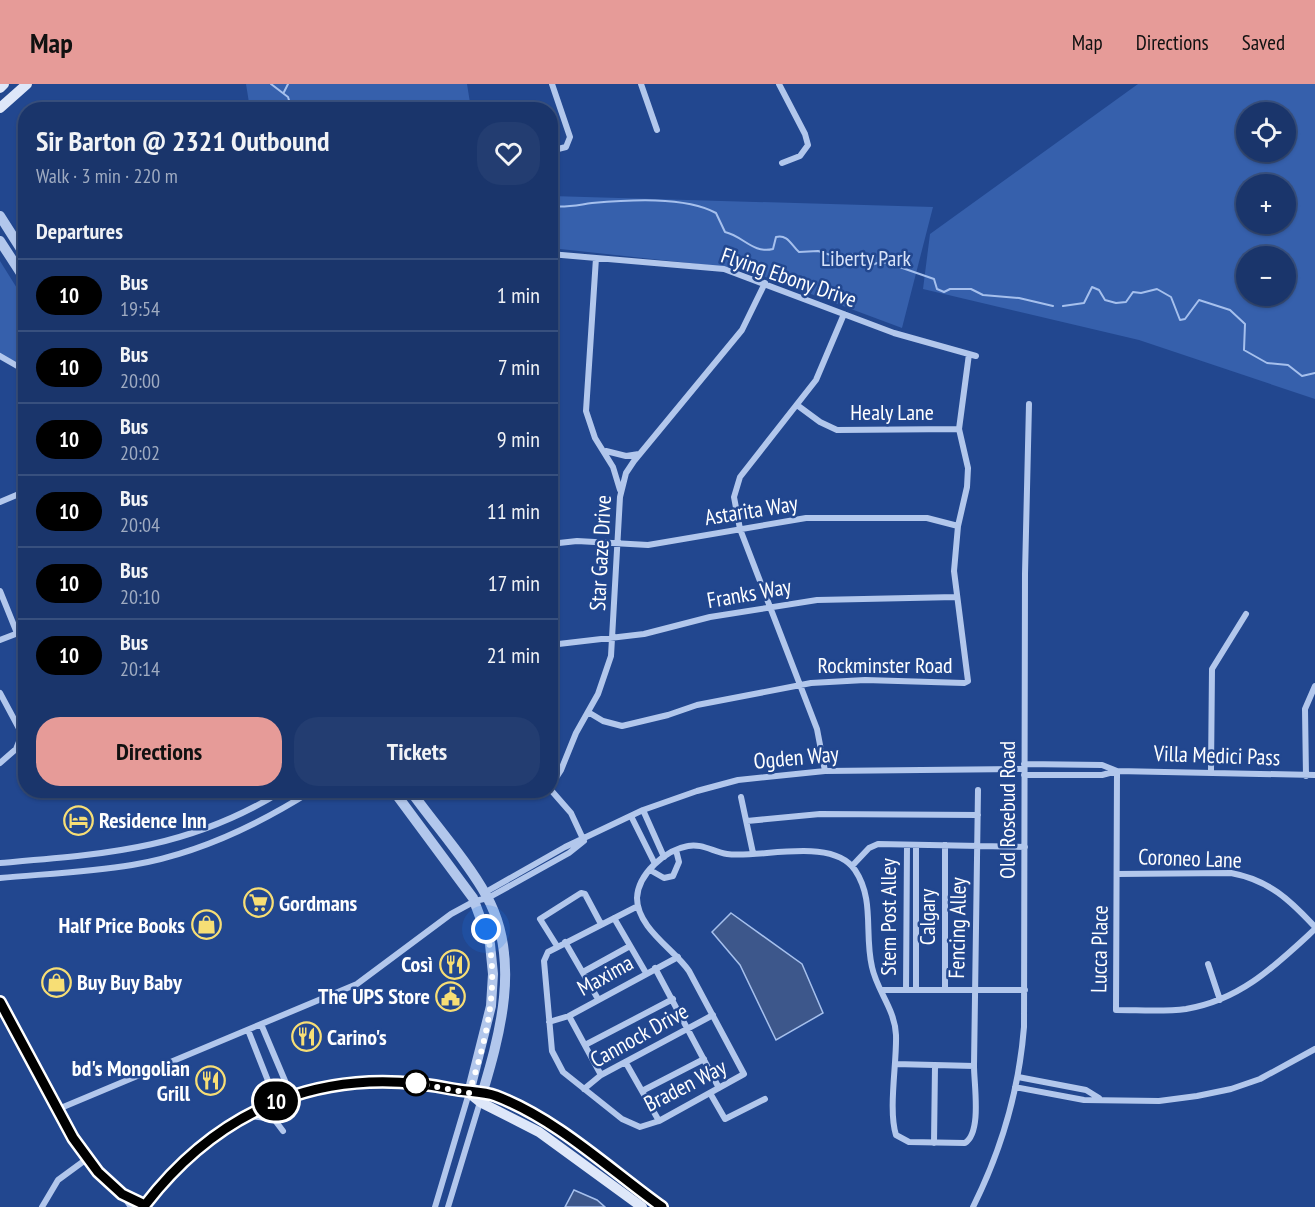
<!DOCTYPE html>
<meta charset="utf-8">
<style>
body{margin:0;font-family:"PT Sans Narrow",sans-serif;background:#233d71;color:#f1f3f6;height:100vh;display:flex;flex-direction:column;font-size:22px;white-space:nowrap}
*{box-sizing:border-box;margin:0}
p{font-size:20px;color:#9fabc1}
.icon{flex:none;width:33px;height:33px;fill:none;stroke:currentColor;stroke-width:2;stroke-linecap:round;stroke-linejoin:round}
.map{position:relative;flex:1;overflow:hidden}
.panel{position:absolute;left:18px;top:18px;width:540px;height:696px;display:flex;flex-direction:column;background:#1a356b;border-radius:24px;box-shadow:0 2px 4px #0004,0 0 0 2px #38507e}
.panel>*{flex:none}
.badge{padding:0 12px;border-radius:20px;font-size:21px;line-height:39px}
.tools{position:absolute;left:1236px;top:18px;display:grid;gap:12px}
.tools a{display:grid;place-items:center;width:60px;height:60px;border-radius:50%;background:#1a356b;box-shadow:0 2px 4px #0004,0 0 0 2px #38507e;font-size:30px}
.you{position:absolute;width:30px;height:30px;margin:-15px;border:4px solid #fff;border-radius:50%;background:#1a73e8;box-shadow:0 0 0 9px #1a73e833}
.map>.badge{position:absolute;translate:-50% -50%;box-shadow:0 0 0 3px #fff}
h2{padding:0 18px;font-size:22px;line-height:54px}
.round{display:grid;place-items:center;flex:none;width:63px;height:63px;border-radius:24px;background:#233d71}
.overview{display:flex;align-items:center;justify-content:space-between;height:102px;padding:0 18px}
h1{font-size:28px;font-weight:700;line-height:45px}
.button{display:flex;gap:12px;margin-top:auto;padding:12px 18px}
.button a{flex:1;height:69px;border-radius:24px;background:#e69b98;color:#111;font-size:24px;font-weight:700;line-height:69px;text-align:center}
.button a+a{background:#233d71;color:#f1f3f6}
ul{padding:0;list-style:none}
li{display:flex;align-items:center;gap:18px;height:72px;padding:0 18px;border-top:2px solid #38507e}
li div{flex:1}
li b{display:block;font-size:22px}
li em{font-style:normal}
li .badge{min-width:66px;font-weight:700;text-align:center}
header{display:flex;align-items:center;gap:36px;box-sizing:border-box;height:84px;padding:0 30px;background:#e69b98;color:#111}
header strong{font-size:28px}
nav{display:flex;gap:33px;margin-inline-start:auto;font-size:21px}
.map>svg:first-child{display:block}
.green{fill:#3660ac;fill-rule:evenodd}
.water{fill:#3d578b;stroke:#a6c0ed;stroke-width:1.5}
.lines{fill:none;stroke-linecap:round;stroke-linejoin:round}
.stream{stroke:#a6c0ed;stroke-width:2}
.minor{stroke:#b2c7ec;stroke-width:6}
.tertiary{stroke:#b2c7ec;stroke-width:10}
.secondary{stroke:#dee7f9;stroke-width:10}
.line-casing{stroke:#fff;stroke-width:14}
.line{stroke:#000;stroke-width:9}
.walk{stroke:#fff;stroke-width:6;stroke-dasharray:0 10.8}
.stop-dot{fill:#fff;stroke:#000;stroke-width:3}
.labels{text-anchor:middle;stroke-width:5;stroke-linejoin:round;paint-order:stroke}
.park-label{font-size:22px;fill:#d8e3f9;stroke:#22478f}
.street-label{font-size:22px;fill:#fff;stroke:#22478f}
.poi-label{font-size:22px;font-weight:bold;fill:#fff;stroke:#22478f;text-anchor:start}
</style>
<header>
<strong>Map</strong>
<nav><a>Map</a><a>Directions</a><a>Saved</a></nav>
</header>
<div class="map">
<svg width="1315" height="1123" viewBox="0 0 1315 1123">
<rect width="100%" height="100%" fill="#22478f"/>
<path class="green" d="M246 0H467L471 25H250Z
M1138 0H1315V315L1139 256 923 205 930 150ZM1246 28H1286V68H1246ZM1246 100H1286V140H1246ZM1286 172V212H1246V172Z
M551 112 933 123 902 244 744 185 551 164Z
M0 177 25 217V282L0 270Z"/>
<path class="water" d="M731 829 802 880 823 929 776 956 740 881 712 848Z
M574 1106 597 1116 605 1123H565Z"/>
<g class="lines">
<path class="stream" d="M271 0 288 13 292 26
M284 8 288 0
M550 122C566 124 577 121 592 119 627 116 685 112 716 129L725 148C743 152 753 170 773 165L776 153C788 150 791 161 799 168L818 167 846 176 852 170H859L869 182 880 178 888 179 934 195 937 205 944 208 950 205H971L983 211 1019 214 1053 222
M1063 222 1084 219 1092 203 1099 206 1105 216 1116 219 1126 218 1133 208 1141 209 1157 205 1171 213 1180 236 1185 235 1199 216 1230 226 1245 240 1244 266 1267 279 1288 281 1302 292 1315 289"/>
<path class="minor" d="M641 0 657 46
M779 0 805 50 808 61 800 72 782 79
M550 67 566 63 570 53 552 0
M550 170 724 185 894 249 976 272
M596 174 586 327 595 354 613 383 620 406
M0 272 26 287
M797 321 820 338 837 346 959 345
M26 343 21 363 26 381
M606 367 626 372 639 370
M0 418 26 407
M550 460 577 457 648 461 806 434H927L958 442
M0 507 17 549
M0 556 26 546
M550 561 644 550 710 533 817 516 956 513
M0 609 22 650 16 665 0 679
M588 628 603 637 622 642 668 631 697 621 811 599 865 596 964 599 968 597 954 487 958 442 967 403 968 384 959 345 969 270
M825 687 817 645 740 445 734 413 740 393 816 296 844 230
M1211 687 1212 585 1246 530
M1024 691H1102L1117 687 1102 681 1024 680
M1315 691 1117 687 1116 926C1139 926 1164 928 1186 925 1241 916 1276 881 1315 845
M1306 692 1305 625 1315 602
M550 703 561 686 576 649 598 610 611 572 620 413 626 389 634 377 742 246 765 199
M550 705 571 729 584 757
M741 713 753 769
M643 726 664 773
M631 732 655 780
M747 737 820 730 978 731
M916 761V906
M0 779C108 770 189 765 284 706
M852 782 869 764 878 760 1025 763
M650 786 664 794 673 792 679 778 676 766
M1117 790 1231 789C1269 796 1290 816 1315 843
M0 794C44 790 89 788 132 781 198 770 258 741 313 706
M484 809 565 763 643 726 697 707 738 696 825 687 1024 685
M638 822 548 868 544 877 552 967 563 988 622 1035 640 1043 659 1037 744 990 689 887C675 866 637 844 637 814 638 790 665 766 688 762 701 759 714 768 727 770 759 775 832 752 855 786 875 816 864 849 872 883 877 907 895 925 896 951 897 978 888 1026 896 1051L909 1058 965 1059C982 1048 974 1001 974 982L895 980
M614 834 646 889
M565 858 598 915
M557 862 540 835 581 809 585 810 601 840
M1208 880 1220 916
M655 884 719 1004
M583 888 630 862
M882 906H1025
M906 906 907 761
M945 906V761
M0 918 73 1054 98 1088 122 1110 131 1123
M569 932 601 991
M549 938 569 932 678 873
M261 940 291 1011
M248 946 276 1017
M585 961 673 915
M626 979 659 1037
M974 982 978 706
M1018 993 1086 1006 1099 1014
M1015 1003 1084 1016 1159 1017 1197 1012 1231 1005 1260 995 1315 965
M584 1005 601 991 713 931
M642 1007 704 975
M710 1009 725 1035 765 1015
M56 1026 357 900 451 830 475 817 488 814 569 769 584 757
M251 1032 274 1035 283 1047
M934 1059 935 982
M122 1110 145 1122
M42 1123 58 1096 88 1074
M435 1123 469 1009
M448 1123 480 1018
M973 1123C1001 1067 1019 1006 1024 943L1025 490 1029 320"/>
<path class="tertiary" d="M0 132 26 173
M0 157 26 197
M393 706 473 814 490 860 493 890 491 922 469 1009
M410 706C434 740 466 775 486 811 522 875 500 951 480 1017"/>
<path class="secondary" d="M0 4 4 0
M0 24 27 0
M469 1009 480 1018 539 1048 642 1123
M144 1123C220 1022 327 979 452 1005 467 1008 482 1007 496 1012 558 1035 609 1085 662 1123"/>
</g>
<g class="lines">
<defs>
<path id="line" d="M0 918 73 1054 98 1088 122 1110 145 1121C222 1021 328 980 452 1005 467 1008 482 1007 496 1012 558 1036 609 1085 662 1123"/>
</defs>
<use href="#line" class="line-casing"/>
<use href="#line" class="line"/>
<path class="walk" d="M416 999 469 1009C486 956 501 900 486 845"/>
</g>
<defs>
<symbol id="hotel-ring" viewBox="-11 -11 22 22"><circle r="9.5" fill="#22478f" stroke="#f7de75" stroke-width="1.5"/><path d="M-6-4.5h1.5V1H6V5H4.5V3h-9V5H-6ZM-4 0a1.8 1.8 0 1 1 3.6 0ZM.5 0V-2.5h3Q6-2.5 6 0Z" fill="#f7de75"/></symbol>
<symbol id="supermarket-ring" viewBox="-11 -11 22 22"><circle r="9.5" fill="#22478f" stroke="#f7de75" stroke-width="1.5"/><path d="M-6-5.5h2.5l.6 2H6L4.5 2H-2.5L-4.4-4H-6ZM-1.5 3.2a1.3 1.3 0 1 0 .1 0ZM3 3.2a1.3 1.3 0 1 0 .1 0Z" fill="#f7de75"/></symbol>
<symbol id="shop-ring" viewBox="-11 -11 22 22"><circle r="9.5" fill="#22478f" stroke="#f7de75" stroke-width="1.5"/><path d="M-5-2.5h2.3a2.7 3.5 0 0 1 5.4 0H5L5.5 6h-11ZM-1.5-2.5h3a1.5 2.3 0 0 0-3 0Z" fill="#f7de75"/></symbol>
<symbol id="restaurant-ring" viewBox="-11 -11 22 22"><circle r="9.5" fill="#22478f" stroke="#f7de75" stroke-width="1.5"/><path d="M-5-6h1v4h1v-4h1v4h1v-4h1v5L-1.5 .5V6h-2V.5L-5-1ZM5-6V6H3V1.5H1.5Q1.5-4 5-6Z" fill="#f7de75"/></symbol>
<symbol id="civic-ring" viewBox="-11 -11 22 22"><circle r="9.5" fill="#22478f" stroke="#f7de75" stroke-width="1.5"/><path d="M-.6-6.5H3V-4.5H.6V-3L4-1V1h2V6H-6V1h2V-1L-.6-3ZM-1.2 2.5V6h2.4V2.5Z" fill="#f7de75"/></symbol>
</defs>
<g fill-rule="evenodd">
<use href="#hotel-ring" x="62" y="720" width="33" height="33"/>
<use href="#supermarket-ring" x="242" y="802" width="33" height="33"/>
<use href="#shop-ring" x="190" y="824" width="33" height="33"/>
<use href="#restaurant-ring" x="438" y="864" width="33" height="33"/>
<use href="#shop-ring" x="40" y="882" width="33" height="33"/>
<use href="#civic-ring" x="434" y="896" width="33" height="33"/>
<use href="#restaurant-ring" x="290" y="936" width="33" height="33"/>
<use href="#restaurant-ring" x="194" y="980" width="33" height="33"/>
</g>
<circle class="stop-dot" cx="416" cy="999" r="12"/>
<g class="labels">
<g class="park-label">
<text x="866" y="182">Liberty Park</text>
</g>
<g class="street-label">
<text transform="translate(789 193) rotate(19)" y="8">Flying Ebony Drive</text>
<text x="892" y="336">Healy Lane</text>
<text transform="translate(751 426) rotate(-9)" y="8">Astarita Way</text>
<text transform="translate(600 469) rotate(-87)" y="8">Star Gaze Drive</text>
<text transform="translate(749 509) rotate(-10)" y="8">Franks Way</text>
<text x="885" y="589">Rockminster Road</text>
<text transform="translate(1217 671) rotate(2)" y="8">Villa Medici Pass</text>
<text transform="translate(796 673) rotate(-5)" y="8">Ogden Way</text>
<text transform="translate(1007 726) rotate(-90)" y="8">Old Rosebud Road</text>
<text transform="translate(1190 774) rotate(2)" y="8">Coroneo Lane</text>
<text transform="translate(888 833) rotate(-90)" y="8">Stem Post Alley</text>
<text transform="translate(927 833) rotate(-90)" y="8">Calgary</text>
<text transform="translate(957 844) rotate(-89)" y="8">Fencing Alley</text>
<text transform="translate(1099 865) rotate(-89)" y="8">Lucca Place</text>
<text transform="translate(605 891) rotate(-29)" y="8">Maxima</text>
<text transform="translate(639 951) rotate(-29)" y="8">Cannock Drive</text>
<text transform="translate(685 1001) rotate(-27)" y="8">Braden Way</text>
</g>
<g class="poi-label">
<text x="99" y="744">Residence Inn</text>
<text x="279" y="827">Gordmans</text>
<text x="185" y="849" text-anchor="end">Half Price Books</text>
<text x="433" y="888" text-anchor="end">Così</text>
<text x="77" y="906">Buy Buy Baby</text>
<text x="430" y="920" text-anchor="end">The UPS Store</text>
<text x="327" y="961">Carino's</text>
<text x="190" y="992" text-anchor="end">bd's Mongolian<tspan x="190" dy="25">Grill</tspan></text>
</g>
</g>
</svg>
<div class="tools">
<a><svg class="icon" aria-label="locate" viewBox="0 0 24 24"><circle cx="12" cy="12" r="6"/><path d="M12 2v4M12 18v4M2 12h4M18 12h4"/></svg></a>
<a>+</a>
<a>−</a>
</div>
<div class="you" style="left:486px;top:845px"></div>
<b class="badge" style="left:276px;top:1017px;background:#000;color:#fff">10</b>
<section class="panel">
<div class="overview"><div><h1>Sir Barton @ 2321 Outbound</h1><p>Walk · 3 min · 220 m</p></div><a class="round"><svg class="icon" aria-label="heart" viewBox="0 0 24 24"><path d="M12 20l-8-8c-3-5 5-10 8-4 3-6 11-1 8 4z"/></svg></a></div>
<h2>Departures</h2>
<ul>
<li><span class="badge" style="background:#000;color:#fff">10</span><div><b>Bus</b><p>19:54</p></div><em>1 min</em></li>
<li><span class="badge" style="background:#000;color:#fff">10</span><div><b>Bus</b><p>20:00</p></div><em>7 min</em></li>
<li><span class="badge" style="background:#000;color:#fff">10</span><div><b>Bus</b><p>20:02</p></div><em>9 min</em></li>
<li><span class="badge" style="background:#000;color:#fff">10</span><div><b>Bus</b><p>20:04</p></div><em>11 min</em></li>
<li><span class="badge" style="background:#000;color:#fff">10</span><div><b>Bus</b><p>20:10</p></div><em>17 min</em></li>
<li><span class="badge" style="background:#000;color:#fff">10</span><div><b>Bus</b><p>20:14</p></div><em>21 min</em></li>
</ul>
<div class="button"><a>Directions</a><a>Tickets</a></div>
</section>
</div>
